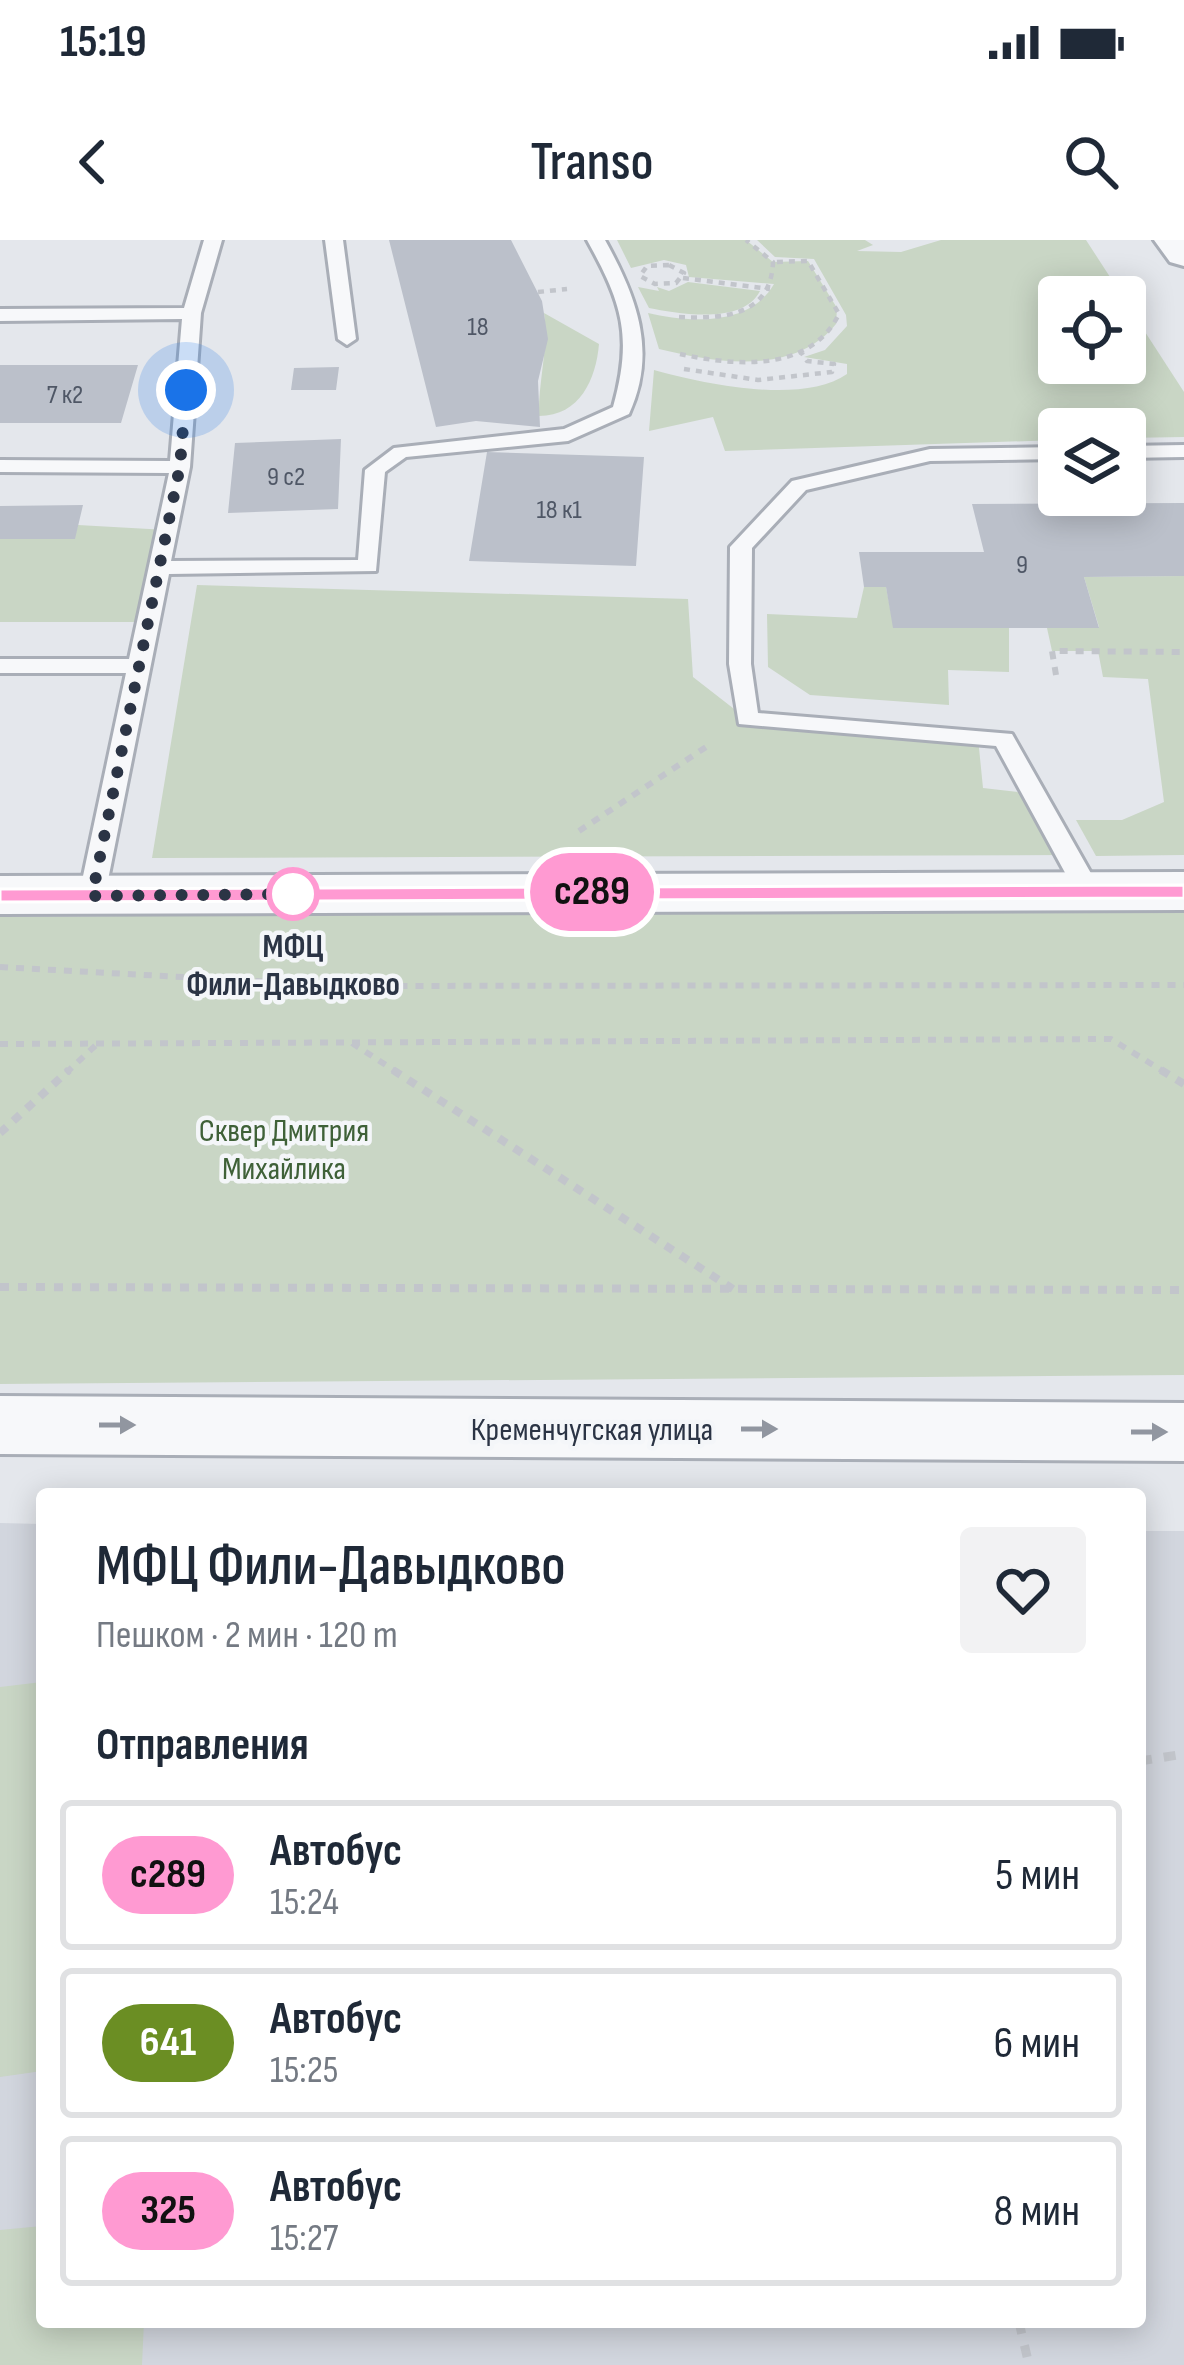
<!DOCTYPE html>
<html lang="ru">
<meta charset="utf-8">
<style>
body{margin:0;font-family:"Sofia Sans Condensed",sans-serif;background:#f2f2f3;color:#1f2937;height:100vh;display:flex;flex-direction:column;font-size:45px;white-space:nowrap}
*{box-sizing:border-box;margin:0}
p{font-size:39px;color:#747a83}
.icon{flex:none;width:66px;height:66px;fill:none;stroke:currentColor;stroke-width:2;stroke-linecap:round;stroke-linejoin:round}
.map{position:relative;flex:1;overflow:hidden}
.drawer{position:absolute;left:36px;top:1248px;width:1110px;height:840px;display:flex;flex-direction:column;background:#fff;border-radius:12px;box-shadow:0 6px 30px #0003}
.drawer>*{flex:none}
.badge{padding:0 24px;border-radius:39px;font-size:42px;line-height:78px}
.tools{position:absolute;left:1038px;top:36px;display:grid;gap:24px}
.tools a{display:grid;place-items:center;width:108px;height:108px;border-radius:12px;background:#fff;box-shadow:0 6px 30px #0003;font-size:60px}
.you{position:absolute;width:60px;height:60px;margin:-30px;border:9px solid #fff;border-radius:50%;background:#1a73e8;box-shadow:0 0 0 18px #1a73e833}
.map>.badge{position:absolute;translate:-50% -50%;box-shadow:0 0 0 6px #fff}
h2{padding:0 60px;font-size:45px;line-height:108px}
.round{display:grid;place-items:center;flex:none;width:126px;height:126px;border-radius:12px;background:#f2f2f3}
.head{display:flex;align-items:center;justify-content:space-between;height:204px;padding:0 60px}
h1{font-size:57px;font-weight:600;line-height:90px}
ul{padding:0;list-style:none}
li{display:flex;align-items:center;gap:36px;height:150px;margin:0 24px 18px;padding:0 36px;border:6px solid #e0e1e3;border-radius:12px}
li div{flex:1}
li b{display:block;font-size:45px}
li em{font-style:normal}
li .badge{min-width:132px;font-weight:700;text-align:center}
.status{display:flex;justify-content:space-between;align-items:center;height:84px;padding:0 60px;background:#fff;direction:ltr}
.status svg{height:33px;fill:currentColor}
header{display:flex;justify-content:space-between;align-items:center;height:156px;padding:0 60px;background:#fff;font-size:54px;font-weight:600}
.map>svg:first-child{display:block}
.built{fill:#d2d6de}
.green{fill:#c9d6c5}
.building{fill:#bbc0ca}
.lines{fill:none;stroke-linecap:round;stroke-linejoin:round}
.service-casing{stroke:#a9aeb7;stroke-width:6}
.tertiary-casing{stroke:#a9aeb7;stroke-width:6}
.path-far3{stroke:#c2c5cb;stroke-width:4.5;stroke-dasharray:6 6;stroke-linecap:butt}
.path-far2{stroke:#c2c5cb;stroke-width:6;stroke-dasharray:8 8;stroke-linecap:butt}
.path-far1{stroke:#c2c5cb;stroke-width:8;stroke-dasharray:9 9;stroke-linecap:butt}
.path{stroke:#c2c5cb;stroke-width:9;stroke-dasharray:12 12;stroke-linecap:butt}
.service{fill:#f7f8fa;fill-rule:evenodd}
.tertiary{fill:#f7f8fa;fill-rule:evenodd}
.oneway{fill:#9196a0}
.line{fill:#ff9ad2;stroke:#fff;stroke-width:3}
.walk{stroke:#2b3445;stroke-width:12;stroke-dasharray:0 21.6}
.stop-dot{fill:#fff;stroke:#ff9ad2;stroke-width:6}
.labels{text-anchor:middle;stroke-width:9;stroke-linejoin:round;paint-order:stroke}
.number-label{font-size:27px;fill:#4f5766}
.stop-label{font-size:33px;font-weight:bold;fill:#2b3445;stroke:#f4f6f9}
.park-label{font-size:33px;fill:#3f6138;stroke:#f4f6f9}
.street-label{font-size:33px;fill:#2b3445;stroke:#f4f6f9}
</style>
<div class="status"><b>15:19</b><svg viewBox="0 0 49 12"><path d="M0 12V9h3v3zM5 12V6h3v6zM10 12V3h3v9zM15 12V0h3v12zM26 1h20v11H26zM47 4h2v5h-2z"/></svg></div>
<header><svg class="icon" aria-label="back" viewBox="0 0 24 24"><path d="M15 5l-7 7 7 7"/></svg>Transo<svg class="icon" aria-label="search" viewBox="0 0 24 24"><circle cx="10" cy="10" r="6"/><path d="M15 15l6 6"/></svg></header>
<div class="map">
<svg width="1184" height="2125" viewBox="0 0 1184 2125">
<rect width="100%" height="100%" fill="#e4e7ec"/>
<path class="built" d="M0 1283 42 1284V2082H1140V1291H1184V2125H0Z"/>
<path class="green" d="M617 0H746L773 22 808 21 837 68 836 84C794 136 716 123 659 109L648 73C690 83 750 86 774 44L689 37 686 25 664 20 631 28Z
M757 0H865L873 5 857 11 901 12 941 0H1086L1123 57H1059V123H1125V61L1184 152V197L1125 198V189H1059V200L725 211 713 177 649 191 654 130C704 144 803 165 847 134V124L804 117 825 110 847 86 846 75 814 19 775 17Z
M688 42 760 51C743 85 679 74 649 68L638 47 659 51 657 47 669 51Z
M544 73 599 104C596 139 580 176 539 176 538 141 549 108 544 73Z
M78 285 167 290 149 382H0V299H74Z
M1184 336V615L1096 616 1076 580H1122L1164 562 1148 439 1103 437 1098 411H1052L1047 388 1099 387 1084 337Z
M197 345 688 359 693 437 747 479 978 498 983 548 1034 554 1068 615 152 618Z
M864 347H886L894 388H1009V432L948 430 949 465 810 455 768 427 767 374 857 378Z
M1184 668V1135L0 1144V677Z
M42 1442V1831L0 1837V1447Z
M42 1986V2082H144L142 2125H0V1990Z"/>
<path class="building" d="M389 0H511L542 61 548 99 538 141 540 187 476 181 436 187Z
M0 125H138L121 183H0Z
M339 127 336 150H291L294 128Z
M341 199 338 269 228 273 235 203Z
M487 212 644 217 636 326 469 321Z
M1184 263V336L1084 337 1099 388H893L886 347H864L859 312H984L972 264Z
M83 265 75 299H0V266Z"/>
<g class="lines">
<defs>
<path id="service" d="M204 0H222L201 73 190 227 171 321 358 320 365 230 394 208 564 189 613 167C633 96 622 63 587 0H605C636 56 658 111 629 174L568 201 406 217 385 232 376 331 169 334 105 655 92 664 79 655 126 433H0V419H129L169 233 0 232V220L170 221 182 79 0 81V69L184 68Z
M325 0H343L356 99 347 105 338 99Z
M1184 205V217L1125 218V206Z
M1059 207V219L930 221 806 250 752 308 751 424 758 473 1012 494 1101 651 1088 660 1075 651 996 506 739 484 729 424 730 307 792 241 930 209Z"/>
<path id="tertiary" d="M1154 0H1184V26L1170 22Z
M1184 632V670L0 674V636Z
M0 1156 1184 1163V1221L0 1214Z"/>
</defs>
<use href="#service" class="service-casing"/>
<use href="#tertiary" class="tertiary-casing"/>
<path class="path-far3" d="M669 25 684 33 676 43 655 44 640 36 647 26Z
M683 38 770 49
M538 52 567 49
M679 77C724 79 771 76 773 22L746 0
M680 114C735 126 810 133 839 74L808 21 773 22
M684 129 758 140 832 132 834 124 807 121 801 112"/>
<path class="path-far2" d="M1056 435 1052 411 1184 412
M579 591 706 507
M0 727 345 746 1184 745
M352 803 398 833
M0 804 1111 799 1166 833
M66 833 96 805"/>
<path class="path-far1" d="M393 830 733 1049
M1161 830 1184 844
M0 893 69 830
M0 1047 1184 1050"/>
<path class="path" d="M1140 1521 1184 1514
M1019 2082 1029 2125"/>
<use href="#service" class="service"/>
<use href="#tertiary" class="tertiary"/>
</g>
<defs><path id="oneway-solid" d="M-6-.8H1V-3.2L6.5 0L1 3.2V.8H-6Z" transform="scale(3)"/></defs>
<g class="oneway">
<use href="#oneway-solid" transform="translate(117 1185)"/>
<use href="#oneway-solid" transform="translate(759 1189)"/>
<use href="#oneway-solid" transform="translate(1149 1192)"/>
</g>
<path class="line" d="M1184 645V658L0 662V649Z"/>
<g class="lines">
<path class="walk" d="M186 150 180 226 92 656 293 654"/>
</g>
<circle class="stop-dot" cx="293" cy="654" r="24"/>
<g class="labels">
<g class="number-label">
<text x="478" y="95">18</text>
<text x="65" y="163">7 к2</text>
<text x="286" y="245">9 с2</text>
<text x="559" y="278">18 к1</text>
<text x="1022" y="333">9</text>
</g>
<g class="stop-label">
<text x="293" y="717">МФЦ<tspan x="293" dy="38">Фили-Давыдково</tspan></text>
</g>
<g class="park-label">
<text x="284" y="901">Сквер Дмитрия<tspan x="284" dy="38">Михайлика</tspan></text>
</g>
<g class="street-label">
<text x="592" y="1200">Кременчугская улица</text>
</g>
</g>
</svg>
<div class="tools">
<a><svg class="icon" aria-label="locate" viewBox="0 0 24 24"><circle cx="12" cy="12" r="6"/><path d="M12 2v4M12 18v4M2 12h4M18 12h4"/></svg></a>
<a><svg class="icon" aria-label="layers" viewBox="0 0 24 24"><path d="M12 4l9 5-9 5-9-5zM3 14l9 5 9-5"/></svg></a>
</div>
<div class="you" style="left:186px;top:150px"></div>
<b class="badge" style="left:592px;top:652px;background:#ff9ad2;color:#111">с289</b>
<section class="drawer">
<div class="head"><div><h1>МФЦ Фили-Давыдково</h1><p>Пешком · 2 мин · 120 m</p></div><a class="round"><svg class="icon" aria-label="heart" viewBox="0 0 24 24"><path d="M12 20l-8-8c-3-5 5-10 8-4 3-6 11-1 8 4z"/></svg></a></div>
<h2>Отправления</h2>
<ul>
<li><span class="badge" style="background:#ff9ad2;color:#111">с289</span><div><b>Автобус</b><p>15:24</p></div><em>5 мин</em></li>
<li><span class="badge" style="background:#6b8e23;color:#fff">641</span><div><b>Автобус</b><p>15:25</p></div><em>6 мин</em></li>
<li><span class="badge" style="background:#ff9ad2;color:#111">325</span><div><b>Автобус</b><p>15:27</p></div><em>8 мин</em></li>
</ul>
</section>
</div>
